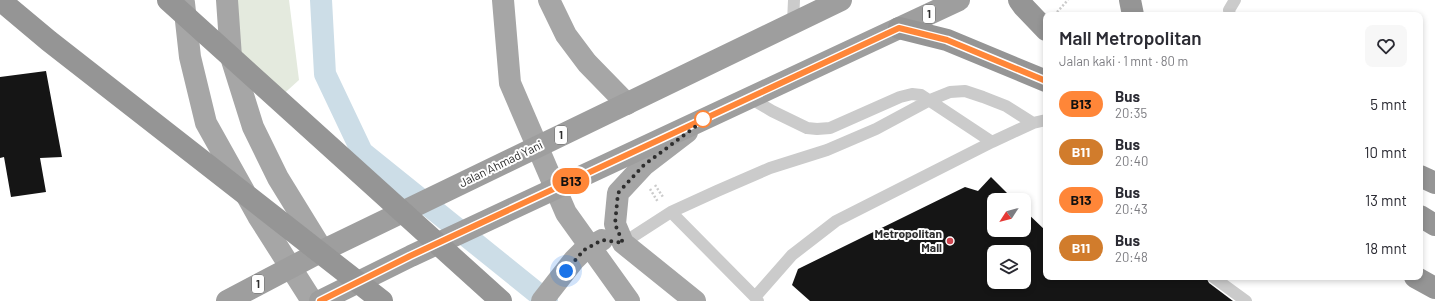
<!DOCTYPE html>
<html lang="id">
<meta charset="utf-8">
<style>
body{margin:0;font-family:Barlow,sans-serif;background:#f7f7f7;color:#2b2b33;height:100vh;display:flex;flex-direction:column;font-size:15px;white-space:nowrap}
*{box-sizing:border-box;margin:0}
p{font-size:13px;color:#7c7c81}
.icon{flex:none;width:22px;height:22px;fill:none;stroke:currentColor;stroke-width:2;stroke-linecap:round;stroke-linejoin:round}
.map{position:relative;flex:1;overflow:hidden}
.sheet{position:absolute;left:1043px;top:12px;width:380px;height:268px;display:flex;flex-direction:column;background:#fff;border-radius:8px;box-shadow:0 2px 6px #0003}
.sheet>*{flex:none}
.badge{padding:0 8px;border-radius:13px;font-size:14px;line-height:26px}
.needle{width:26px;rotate:234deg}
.tools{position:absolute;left:987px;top:193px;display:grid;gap:8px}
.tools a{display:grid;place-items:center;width:44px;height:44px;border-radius:8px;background:#fff;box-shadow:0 2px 6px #0003;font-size:20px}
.you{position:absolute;width:20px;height:20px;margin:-10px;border:3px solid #fff;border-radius:50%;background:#1a73e8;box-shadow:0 0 0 6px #1a73e833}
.map>.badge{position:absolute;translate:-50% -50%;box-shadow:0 0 0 2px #fff}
.round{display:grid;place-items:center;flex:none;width:42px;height:42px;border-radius:8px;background:#f7f7f7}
.overview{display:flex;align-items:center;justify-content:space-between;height:68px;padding:0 16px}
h1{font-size:19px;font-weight:600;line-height:30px}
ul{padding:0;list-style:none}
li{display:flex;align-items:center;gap:12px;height:48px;padding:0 16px}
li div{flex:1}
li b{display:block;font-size:15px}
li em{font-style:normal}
li .badge{min-width:44px;font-weight:700;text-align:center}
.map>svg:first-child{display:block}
.green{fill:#e4eade}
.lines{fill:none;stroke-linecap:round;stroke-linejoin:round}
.canal{stroke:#ccdde7;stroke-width:22}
.building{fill:#151515;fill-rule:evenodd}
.path{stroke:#cbcbcb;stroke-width:2.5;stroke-dasharray:2 2;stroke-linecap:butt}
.service{stroke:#cbcbcb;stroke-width:12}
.primary{stroke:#a6a6a6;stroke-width:22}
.trunk{stroke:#9e9e9e;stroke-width:22}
.motorway{stroke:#959595;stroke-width:22}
.line-casing{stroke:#fff;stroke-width:9}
.line{stroke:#ff8638;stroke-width:6}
.walk{stroke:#2e2e2e;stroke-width:4;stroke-dasharray:0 7.2}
.stop-dot{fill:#fff;stroke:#ff8638;stroke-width:2}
.poi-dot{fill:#cf4650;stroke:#fff;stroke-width:1.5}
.labels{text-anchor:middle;stroke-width:4;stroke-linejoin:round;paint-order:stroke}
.shield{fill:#fff;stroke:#6d6d6d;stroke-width:1}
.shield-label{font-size:11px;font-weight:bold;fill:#2e2e2e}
.street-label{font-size:12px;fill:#2e2e2e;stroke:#fff}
.poi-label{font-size:12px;font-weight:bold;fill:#2e2e2e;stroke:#fff;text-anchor:end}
</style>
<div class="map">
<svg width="1435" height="301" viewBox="0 0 1435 301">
<rect width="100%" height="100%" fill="#fff"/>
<path class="green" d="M227 0H289L299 80 278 99 231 57Z"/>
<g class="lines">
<path class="canal" d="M321 0 325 74 362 152 547 301"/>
</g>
<path class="building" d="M46 71 62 157 40 158 46 192 11 197 4 157 0 158V77Z
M991 177 1014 200H994V230H1024V210L1046 231V277H1206L1209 283 1233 301H810L792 285 798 269 965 187 978 191ZM994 252H1024V282H994Z"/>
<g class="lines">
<path class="path" d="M1057 12 1068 0
M655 185 663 197
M650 189 658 202"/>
<path class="service" d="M1230 15 1229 10 1235 0
M793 23 794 0
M750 98 772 111 807 128 817 129 830 128 900 97 912 94 921 95 992 142
M671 212 755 297
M623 243 671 212 717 191 770 168 827 150 876 129 930 100 950 92 965 91 983 97 1006 106 1033 123
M1213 277 1246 301
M758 301 755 297 792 255 836 221 992 142 1033 123 1046 120"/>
<path class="primary" d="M227 0 231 57 253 127 278 178 326 256
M503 0 510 83 566 213 629 301
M549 0 566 35 587 63 627 104
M184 3 190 57 206 123 258 216 312 301
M687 132 644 165 618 193 615 224 623 243 695 301
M542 301 574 260 584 250 602 240"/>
<path class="trunk" d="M227 301 322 251 841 0
M320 301 411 256 959 0"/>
<path class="motorway" d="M0 0 49 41 382 301
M168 0 501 301
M1019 0 1024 7 1046 30
M1130 0 1133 15
M899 28 947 40 1046 81
M1420 176 1435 183
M1420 216 1435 225
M1415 277 1435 288"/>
</g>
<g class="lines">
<defs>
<path id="line" d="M320 301 410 256 899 28 947 40 1046 81"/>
</defs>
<use href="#line" class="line-casing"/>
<use href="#line" class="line"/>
<path class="walk" d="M566 271 584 250 602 240 623 243 615 224 618 193 644 165 707 118 703 119"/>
</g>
<circle class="stop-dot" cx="703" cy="119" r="8"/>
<circle class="poi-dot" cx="950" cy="241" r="4"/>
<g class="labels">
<g class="shield">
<rect x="923" y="5" width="12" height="18" rx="3"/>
<rect x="555" y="126" width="12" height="18" rx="3"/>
<rect x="252" y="275" width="12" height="18" rx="3"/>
</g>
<g class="shield-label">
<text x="929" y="18">1</text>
<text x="561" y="139">1</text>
<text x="258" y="288">1</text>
</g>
<g class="street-label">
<text transform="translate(501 164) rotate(-26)" y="4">Jalan Ahmad Yani</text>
</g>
<g class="poi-label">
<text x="942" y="238">Metropolitan<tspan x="942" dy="14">Mall</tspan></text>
</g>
</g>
</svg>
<div class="tools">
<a><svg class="needle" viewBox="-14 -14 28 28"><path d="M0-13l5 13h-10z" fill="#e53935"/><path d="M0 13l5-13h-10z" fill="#7c7c81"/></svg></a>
<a><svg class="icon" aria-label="layers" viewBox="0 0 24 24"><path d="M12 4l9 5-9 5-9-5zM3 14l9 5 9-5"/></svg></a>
</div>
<div class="you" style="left:566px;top:271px"></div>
<b class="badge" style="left:571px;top:181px;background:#ff8638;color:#111">B13</b>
<section class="sheet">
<div class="overview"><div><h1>Mall Metropolitan</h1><p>Jalan kaki · 1 mnt · 80 m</p></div><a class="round"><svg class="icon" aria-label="heart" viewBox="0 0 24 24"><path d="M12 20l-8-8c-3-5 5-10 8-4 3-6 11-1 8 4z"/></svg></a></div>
<ul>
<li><span class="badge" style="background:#ff8638;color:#111">B13</span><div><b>Bus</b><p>20:35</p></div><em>5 mnt</em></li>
<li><span class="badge" style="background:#d17c2c;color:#fff">B11</span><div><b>Bus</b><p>20:40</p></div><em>10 mnt</em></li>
<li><span class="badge" style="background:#ff8638;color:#111">B13</span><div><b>Bus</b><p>20:43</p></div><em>13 mnt</em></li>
<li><span class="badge" style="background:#d17c2c;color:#fff">B11</span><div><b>Bus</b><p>20:48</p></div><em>18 mnt</em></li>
</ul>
</section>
</div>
